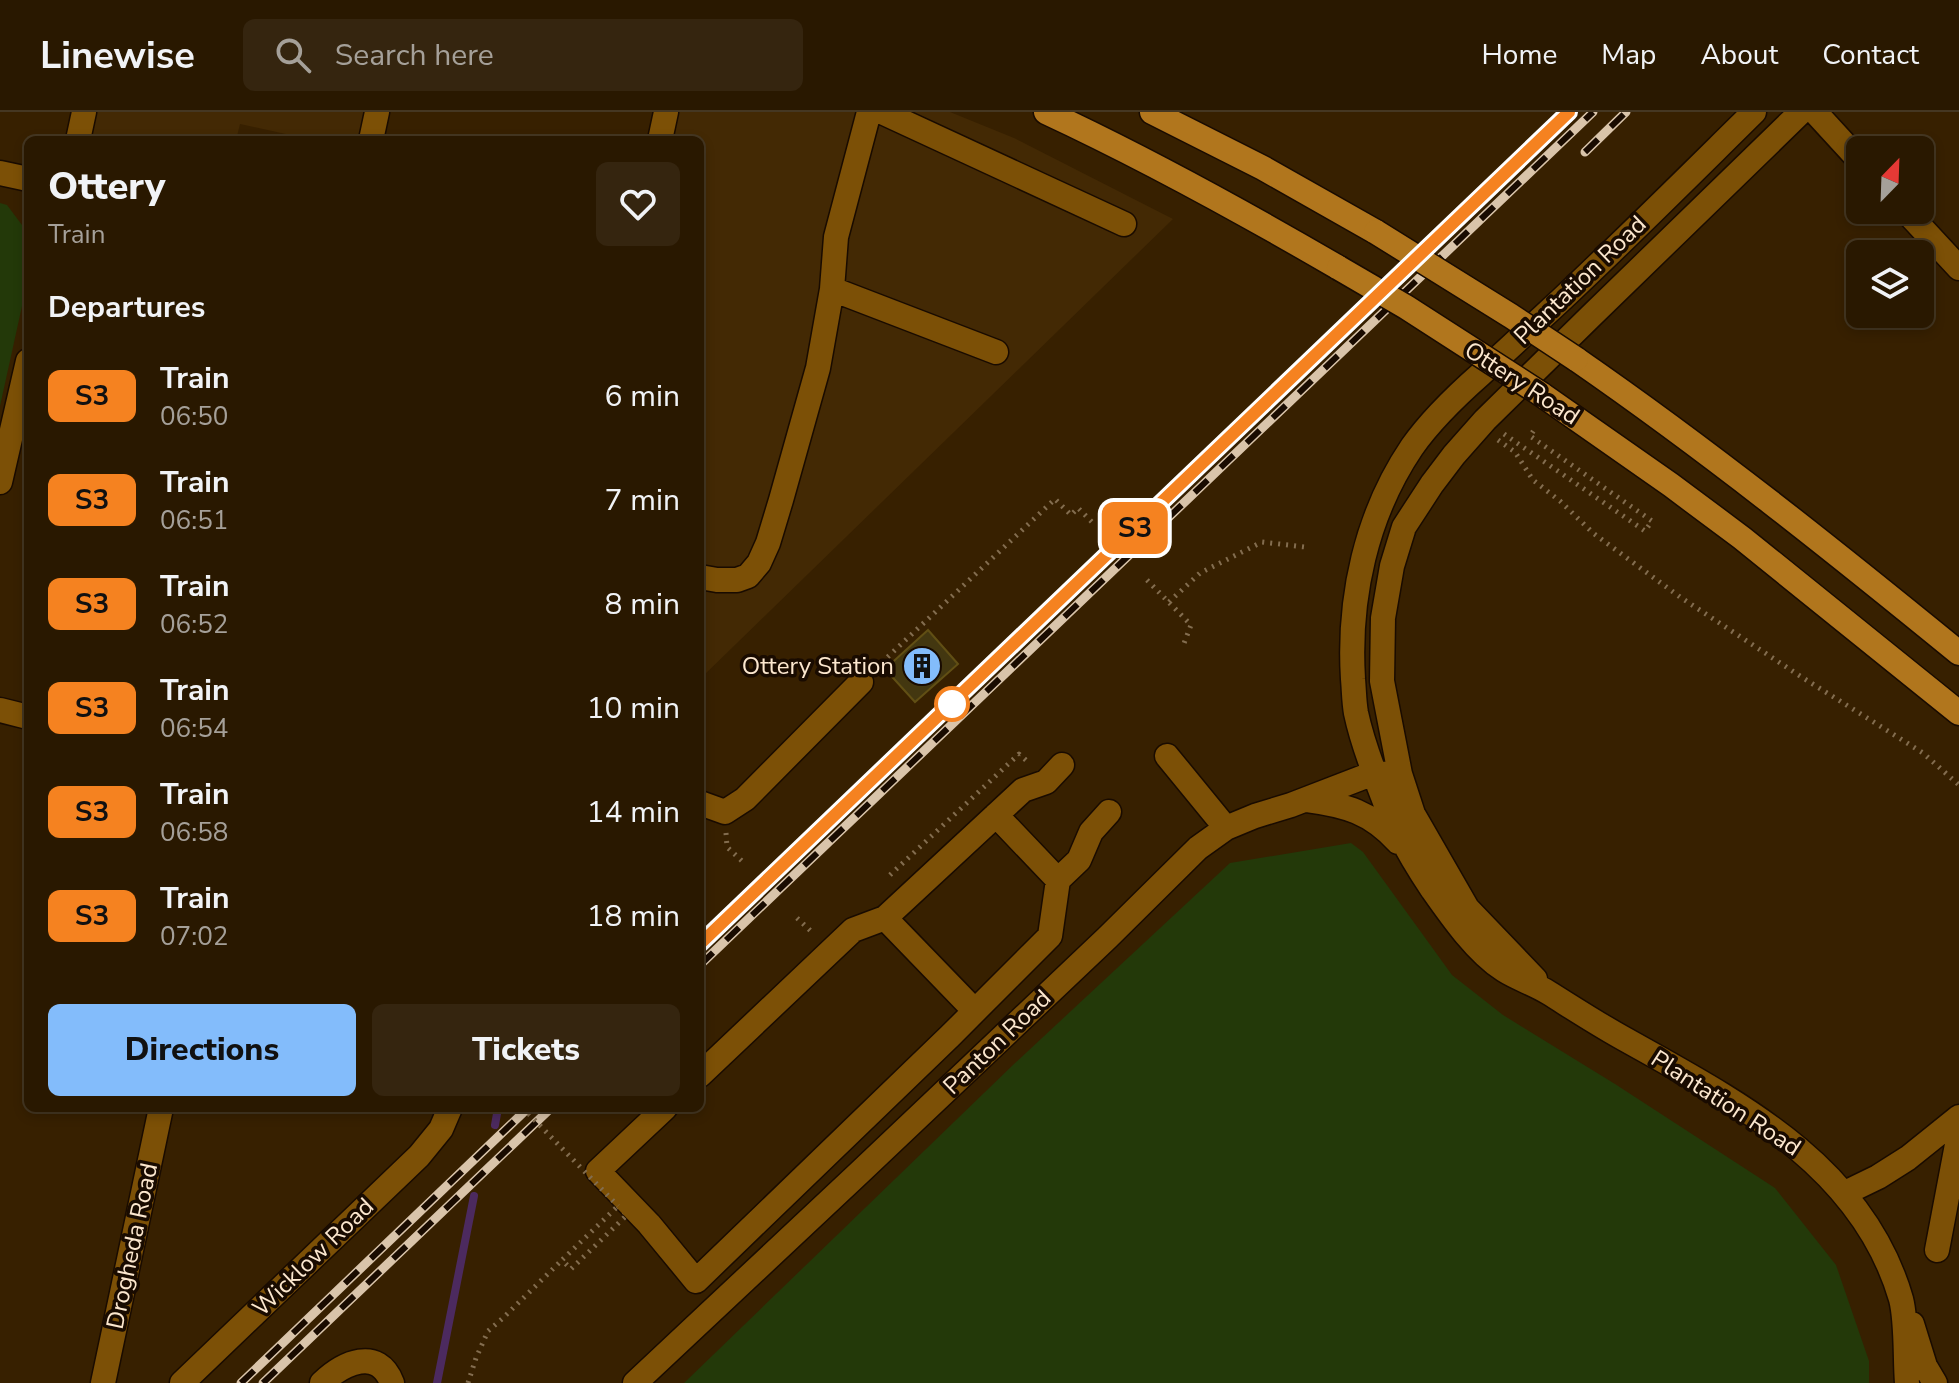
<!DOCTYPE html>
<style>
body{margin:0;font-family:"Nunito Sans",sans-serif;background:#35250f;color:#f1f3f6;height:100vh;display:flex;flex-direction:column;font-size:30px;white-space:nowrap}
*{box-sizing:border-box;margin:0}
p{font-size:26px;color:#a5a099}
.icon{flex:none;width:44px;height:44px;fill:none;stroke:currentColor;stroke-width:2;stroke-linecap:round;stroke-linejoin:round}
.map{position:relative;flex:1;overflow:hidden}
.details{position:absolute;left:24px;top:24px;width:680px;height:976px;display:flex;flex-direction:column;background:#291800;border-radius:12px;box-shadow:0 4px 12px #0003,0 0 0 2px #453722}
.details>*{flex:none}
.badge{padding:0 16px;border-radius:12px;font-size:28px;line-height:52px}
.needle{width:52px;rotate:23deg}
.tools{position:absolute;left:1846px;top:24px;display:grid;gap:16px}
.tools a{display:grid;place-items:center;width:88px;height:88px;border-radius:12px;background:#291800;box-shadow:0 4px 12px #0003,0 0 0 2px #453722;font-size:40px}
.map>.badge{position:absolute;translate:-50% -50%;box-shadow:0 0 0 4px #fff}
h2{padding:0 24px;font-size:30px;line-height:72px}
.round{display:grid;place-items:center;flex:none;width:84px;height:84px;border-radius:12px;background:#35250f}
.summary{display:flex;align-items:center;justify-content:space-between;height:136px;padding:0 24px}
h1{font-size:38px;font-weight:800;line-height:60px}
.action{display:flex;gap:16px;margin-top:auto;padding:16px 24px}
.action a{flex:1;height:92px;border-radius:12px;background:#83bcfb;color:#111;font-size:32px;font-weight:800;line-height:92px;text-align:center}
.action a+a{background:#35250f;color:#f1f3f6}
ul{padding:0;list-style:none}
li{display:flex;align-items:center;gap:24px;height:104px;padding:0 24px}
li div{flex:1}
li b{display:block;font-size:30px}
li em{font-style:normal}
li .badge{min-width:88px;font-weight:700;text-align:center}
header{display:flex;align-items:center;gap:48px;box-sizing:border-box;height:112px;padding:0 40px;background:#291800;border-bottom:2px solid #453722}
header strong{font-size:38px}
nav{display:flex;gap:44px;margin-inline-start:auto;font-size:28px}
.search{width:560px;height:72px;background:#35250f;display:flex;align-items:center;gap:20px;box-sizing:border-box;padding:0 28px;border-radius:12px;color:#a5a099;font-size:30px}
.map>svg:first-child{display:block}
.built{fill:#432904}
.green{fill:#233909}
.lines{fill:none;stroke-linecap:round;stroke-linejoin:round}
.stream{stroke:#4c2a5f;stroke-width:8}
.building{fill:#433710;stroke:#614f14;stroke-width:2}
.minor-casing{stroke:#190b00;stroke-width:27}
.major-casing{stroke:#190b00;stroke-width:27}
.path{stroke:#836d4f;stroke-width:5;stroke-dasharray:2 6;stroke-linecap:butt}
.minor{stroke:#7c5006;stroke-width:24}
.major{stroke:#b1761d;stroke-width:24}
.rail-casing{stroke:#d9c4aa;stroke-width:9}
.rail{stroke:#190b00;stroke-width:6;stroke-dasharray:18;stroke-linecap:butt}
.major-bridge-casing{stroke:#190b00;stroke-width:27;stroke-linecap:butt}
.path-bridge{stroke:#836d4f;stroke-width:5;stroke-dasharray:2 6;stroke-linecap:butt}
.major-bridge{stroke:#b1761d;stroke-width:24}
.line-casing{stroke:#fff;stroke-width:18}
.line{stroke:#f58220;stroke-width:12}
.stop-dot{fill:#fff;stroke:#f58220;stroke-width:4}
.labels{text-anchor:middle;stroke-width:7;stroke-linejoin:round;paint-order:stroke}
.street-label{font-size:24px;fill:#fce7ce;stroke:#190b00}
.poi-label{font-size:24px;fill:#fce7ce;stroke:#190b00;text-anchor:end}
</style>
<header>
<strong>Linewise</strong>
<div class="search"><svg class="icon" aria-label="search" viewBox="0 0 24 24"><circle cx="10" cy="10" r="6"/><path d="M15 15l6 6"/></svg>Search here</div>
<nav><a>Home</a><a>Map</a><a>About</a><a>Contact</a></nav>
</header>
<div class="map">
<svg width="1959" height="1271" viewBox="0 0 1959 1271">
<rect width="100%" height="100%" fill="#372000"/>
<path class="built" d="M84 0H377L371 28H313L240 12 236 28H78Z
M666 0H950L1014 26 1173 107 700 567V28H660Z"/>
<path class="green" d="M0 91 7 93 28 121V167L0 294Z
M1351 731 1363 740 1452 863 1503 903 1615 972 1775 1076 1836 1153 1869 1249V1271H684L1014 952 1230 751Z"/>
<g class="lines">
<path class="stream" d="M495 1013 498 996
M437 1271 474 1084"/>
</g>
<path class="building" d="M928 518 958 552 915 590 885 557Z"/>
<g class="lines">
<defs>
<path id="minor" d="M869 0 836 125 832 177 996 240
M882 0 1124 112
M1754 0C1690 63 1627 126 1561 188 1535 212 1508 237 1481 262 1456 284 1431 308 1412 335 1366 403 1348 486 1353 567 1354 578 1354 590 1356 601 1360 620 1366 638 1373 657 1388 703 1405 737 1432 777 1451 804 1476 840 1504 858 1518 867 1535 872 1549 881 1573 896 1596 911 1621 925 1735 989 1862 1052 1901 1187 1907 1210 1905 1246 1907 1271
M1815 0 1860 49
M78 28 84 0
M371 28 377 0
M660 28 666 0
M0 61 28 67
M1905 98 1959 156
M0 370 28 249
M700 465 717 468H737L748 464 759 451 768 431 781 388 818 256 832 177
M0 598 28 605
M1167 644 1226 716
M1307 688C1345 693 1371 700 1398 730
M700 691 725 700 745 687 861 570
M996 703 1058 768
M885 806 975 899
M1535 867 1467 796 1413 702 1400 662 1382 569 1383 506 1392 454 1404 415 1432 372 1454 343 1485 308 1591 204 1801 0
M700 963 853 818 885 806 1023 678 1046 670 1062 653
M665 996 598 1059 649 1112 696 1169 950 924 1050 824 1058 768 1079 748 1091 720 1109 700
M1845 1081 1878 1065 1908 1046 1959 1005
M1937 1138 1959 1022
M1912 1212 1925 1254 1935 1271
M103 1271 161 996
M182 1271 419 1044 441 1017 450 996
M322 1271C343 1251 378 1234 392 1271
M635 1271 858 1062 1107 826 1198 736 1226 716 1255 704 1291 693 1374 661 1390 662"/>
<path id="major" d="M1046 0C1147 47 1243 100 1339 156
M1152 0 1263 56 1376 120
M1576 247C1709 339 1834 439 1959 541
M1541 282 1671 373 1742 426 1959 601"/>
</defs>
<use href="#minor" class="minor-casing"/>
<use href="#major" class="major-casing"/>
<path class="path" d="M1504 322 1645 419 1652 409 1530 324 1536 315
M1498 328 1515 340 1533 368 1560 389 1593 421 1680 485 1800 564 1923 641 1959 673
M1147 468 1191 513 1183 534
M1169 490 1200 461 1262 430 1305 435
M876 556 1055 387 1071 403 1078 396 1095 413
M726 721 727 735 742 749
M890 763 1019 642 1028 650
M797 806 814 822
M618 1094 627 1103 571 1157 562 1148Z
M468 1271 476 1246 488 1219 503 1206 562 1148"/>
<use href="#minor" class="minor"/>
<use href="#major" class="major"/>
<defs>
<path id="rail" d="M1585 40 1626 0
M700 832 1569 0
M700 853 1593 0
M241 1271 528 996
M263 1271 551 996"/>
</defs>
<use href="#rail" class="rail-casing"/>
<use href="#rail" class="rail"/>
<defs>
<path id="major-bridge" d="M1376 120 1511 204 1576 247
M1339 156 1406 195 1541 282"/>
</defs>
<use href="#major-bridge" class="major-bridge-casing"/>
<path class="path-bridge" d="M523 996 618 1094"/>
<use href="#major-bridge" class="major-bridge"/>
</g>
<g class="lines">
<defs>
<path id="line" d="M700 832 1569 0"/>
</defs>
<use href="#line" class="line-casing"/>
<use href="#line" class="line"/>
</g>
<defs>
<symbol id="building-disc" viewBox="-11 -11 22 22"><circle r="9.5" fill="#83bcfb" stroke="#190b00"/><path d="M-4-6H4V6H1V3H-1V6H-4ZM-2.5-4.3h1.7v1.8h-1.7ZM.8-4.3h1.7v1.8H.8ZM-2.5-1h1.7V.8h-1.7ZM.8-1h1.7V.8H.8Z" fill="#111"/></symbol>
</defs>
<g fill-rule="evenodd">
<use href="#building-disc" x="900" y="532" width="44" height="44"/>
</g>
<circle class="stop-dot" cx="952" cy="592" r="16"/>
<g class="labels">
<g class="street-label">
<text transform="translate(1580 168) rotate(-44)" y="8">Plantation Road</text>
<text transform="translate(1522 271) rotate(33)" y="8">Ottery Road</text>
<text transform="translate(997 930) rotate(-44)" y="8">Panton Road</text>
<text transform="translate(1726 991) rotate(33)" y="8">Plantation Road</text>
<text transform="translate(132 1134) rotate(-78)" y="8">Drogheda Road</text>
<text transform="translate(313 1145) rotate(-44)" y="8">Wicklow Road</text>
</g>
<g class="poi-label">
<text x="894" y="562">Ottery Station</text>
</g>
</g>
</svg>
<div class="tools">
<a><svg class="needle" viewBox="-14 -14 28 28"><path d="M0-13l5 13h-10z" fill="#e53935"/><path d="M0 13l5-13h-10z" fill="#a5a099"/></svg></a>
<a><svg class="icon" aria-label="layers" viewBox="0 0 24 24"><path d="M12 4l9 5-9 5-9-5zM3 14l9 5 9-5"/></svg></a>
</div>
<b class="badge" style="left:1135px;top:416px;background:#f58220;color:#111">S3</b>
<section class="details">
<div class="summary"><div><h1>Ottery</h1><p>Train</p></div><a class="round"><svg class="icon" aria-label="heart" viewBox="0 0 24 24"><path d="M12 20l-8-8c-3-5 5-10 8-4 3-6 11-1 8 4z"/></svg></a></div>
<h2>Departures</h2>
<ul>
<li><span class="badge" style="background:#f58220;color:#111">S3</span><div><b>Train</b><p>06:50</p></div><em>6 min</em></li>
<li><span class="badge" style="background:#f58220;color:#111">S3</span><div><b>Train</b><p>06:51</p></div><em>7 min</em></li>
<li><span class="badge" style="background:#f58220;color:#111">S3</span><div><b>Train</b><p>06:52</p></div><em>8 min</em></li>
<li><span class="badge" style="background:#f58220;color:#111">S3</span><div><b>Train</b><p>06:54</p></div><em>10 min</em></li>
<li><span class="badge" style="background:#f58220;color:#111">S3</span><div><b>Train</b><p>06:58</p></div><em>14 min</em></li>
<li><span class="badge" style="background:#f58220;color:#111">S3</span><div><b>Train</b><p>07:02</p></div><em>18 min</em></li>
</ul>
<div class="action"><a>Directions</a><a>Tickets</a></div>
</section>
</div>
